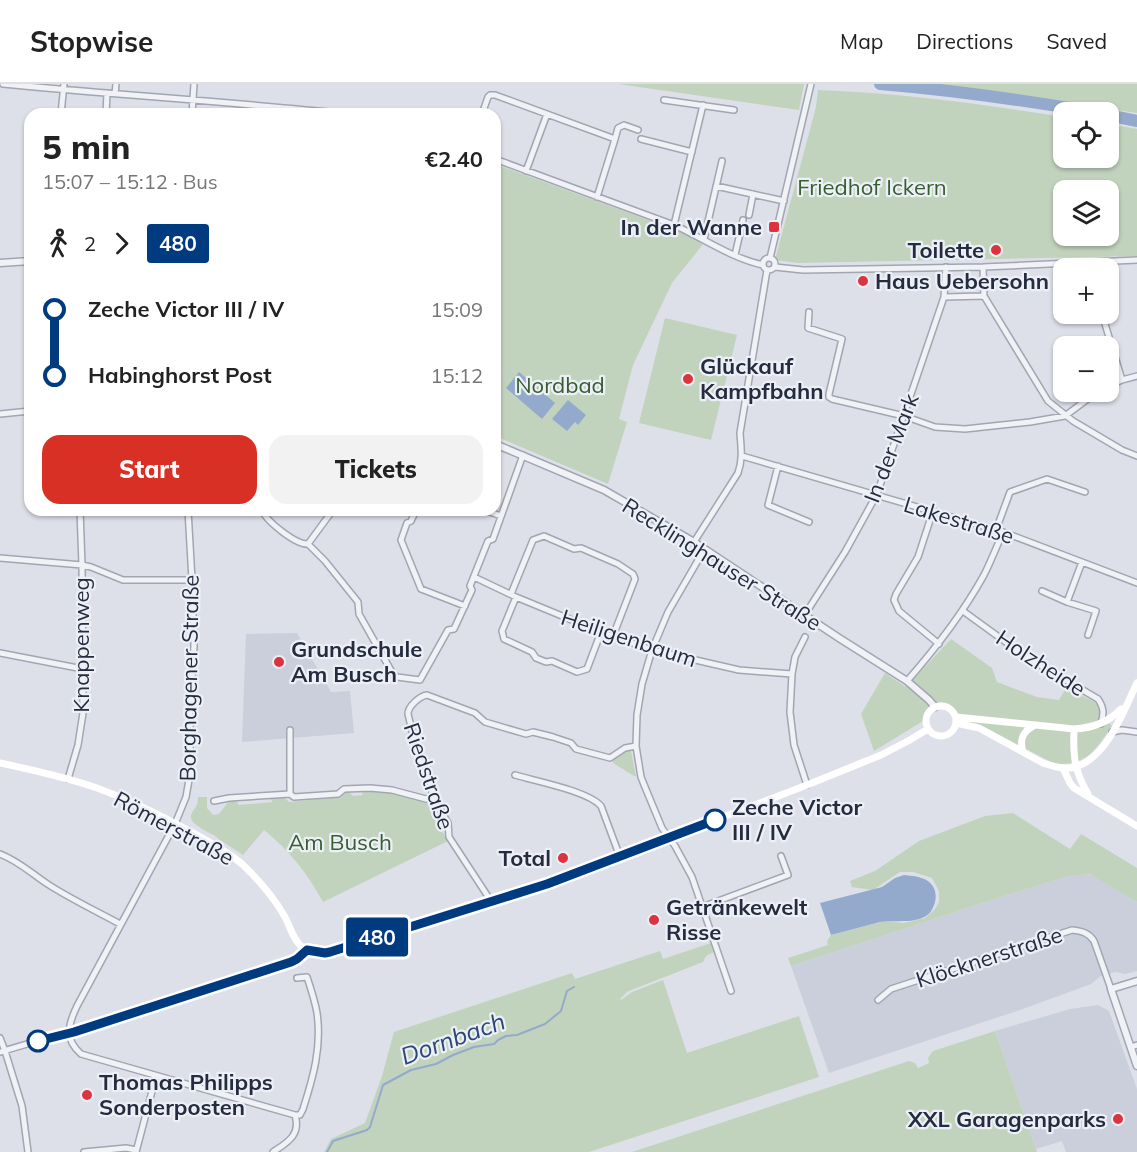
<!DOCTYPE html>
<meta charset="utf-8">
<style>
body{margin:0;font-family:Mulish,sans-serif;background:#f2f2f2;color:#222;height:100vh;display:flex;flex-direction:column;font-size:22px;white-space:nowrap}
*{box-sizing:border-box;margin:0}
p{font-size:20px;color:#767676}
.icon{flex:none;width:33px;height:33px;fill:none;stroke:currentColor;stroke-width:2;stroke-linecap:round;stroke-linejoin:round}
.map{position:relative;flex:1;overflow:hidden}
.details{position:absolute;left:24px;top:24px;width:477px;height:408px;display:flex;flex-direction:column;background:#fff;border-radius:18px;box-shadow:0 2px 4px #0004}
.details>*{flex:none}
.badge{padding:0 12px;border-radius:4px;font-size:21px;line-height:39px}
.fabs{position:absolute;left:1053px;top:18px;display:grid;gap:12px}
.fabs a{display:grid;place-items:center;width:66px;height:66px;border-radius:12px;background:#fff;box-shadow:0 2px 4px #0004;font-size:30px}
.map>.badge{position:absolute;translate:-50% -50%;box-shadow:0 0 0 3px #fff}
.legs{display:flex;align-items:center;gap:9px;height:66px;padding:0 18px;font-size:20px}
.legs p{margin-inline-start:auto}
.overview{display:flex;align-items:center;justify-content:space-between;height:102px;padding:0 18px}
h1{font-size:33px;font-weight:800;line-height:45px}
.primary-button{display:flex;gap:12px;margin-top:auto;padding:12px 18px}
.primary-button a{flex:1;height:69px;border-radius:18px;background:#d93025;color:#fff;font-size:24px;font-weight:800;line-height:69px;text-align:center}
.primary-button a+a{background:#f2f2f2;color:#222}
ul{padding:0 18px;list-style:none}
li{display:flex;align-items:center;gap:21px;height:66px;font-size:22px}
li i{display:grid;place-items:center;width:9px;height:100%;margin:0 8px;background:currentColor}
li i::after{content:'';width:15px;height:15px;margin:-8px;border:4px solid;border-radius:50%;background:#fff}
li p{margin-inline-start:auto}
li:first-child i{background:linear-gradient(#0000 50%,currentColor 0)}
li:last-child i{background:linear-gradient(currentColor 50%,#0000 0)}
header{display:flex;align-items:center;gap:36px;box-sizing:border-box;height:84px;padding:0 30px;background:#fff;border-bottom:2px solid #e0e0e0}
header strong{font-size:28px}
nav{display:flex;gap:33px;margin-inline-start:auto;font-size:21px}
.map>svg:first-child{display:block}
.built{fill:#cbcfdb}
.green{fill:#c1d3bd;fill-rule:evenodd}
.water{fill:#94aacc}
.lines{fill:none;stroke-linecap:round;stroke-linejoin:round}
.stream{stroke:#94aacc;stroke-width:2}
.river{stroke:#94aacc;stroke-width:12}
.minor-casing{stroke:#a2a6b2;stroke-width:8}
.tertiary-casing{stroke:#a2a6b2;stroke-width:9}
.minor{stroke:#f0f2f6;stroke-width:5}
.tertiary{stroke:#f0f2f6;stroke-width:6}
.secondary{stroke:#fff;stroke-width:7}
.line-1-casing{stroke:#fff;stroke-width:14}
.line-1{stroke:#003b80;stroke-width:9}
.poi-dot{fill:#db343e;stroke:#ecf0f6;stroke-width:2}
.stop-1-dot{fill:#fff;stroke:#003b80;stroke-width:3}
.labels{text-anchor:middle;stroke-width:4.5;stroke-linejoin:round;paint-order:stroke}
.park-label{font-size:22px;fill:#355e31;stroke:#ecf0f6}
.poi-label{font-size:22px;font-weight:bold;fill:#252c40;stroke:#ecf0f6;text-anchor:start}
.street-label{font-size:22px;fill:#252c40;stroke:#ecf0f6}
.stop-label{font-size:22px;font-weight:bold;fill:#252c40;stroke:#ecf0f6;text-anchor:start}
.water-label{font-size:24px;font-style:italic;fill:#2b4678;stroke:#ecf0f6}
</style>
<header>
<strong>Stopwise</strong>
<nav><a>Map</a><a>Directions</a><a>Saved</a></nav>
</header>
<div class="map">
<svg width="1137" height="1068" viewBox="0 0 1137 1068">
<rect width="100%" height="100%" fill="#dde0e8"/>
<path class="built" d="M297 549 331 608 350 607 354 649 242 658 246 550Z
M1085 790 1095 792 1137 818V887L1125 890 1116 888 1101 892 1091 900 1023 925 829 989 791 882 1007 811 1069 792Z
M1098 921 1109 927 1137 1005V1068H1066L1062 1057 1036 1065 995 947 1070 925Z"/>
<path class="green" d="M618 0H804L799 26Z
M919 0H1137V29L990 7Z
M818 6C900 9 982 20 1063 33L1064 74H1108L1109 40 1137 45V172L798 179 775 176 816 23ZM1064 106H1108V152H1064Z
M495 80 673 145 704 159 672 199 633 281 619 335 627 338 608 400 495 352Z
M665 234 737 251 711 356 639 339Z
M951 555 992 584 997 598 1037 613 1059 616 1066 604 1097 619 1100 624V630L1112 642C1095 666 1088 681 1055 680L984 643 960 637C959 624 951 623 941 618L926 626 923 637 874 667 861 630 885 589 906 603Z
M626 666H629L631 667 636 692H634L613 679V676Z
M361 707H385L436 721 438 725 433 733 448 757 323 818C308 790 289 766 264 746L243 771 217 754V753C210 749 189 740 191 732 193 724 198 725 198 713H207V724L213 731 219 730 229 717H236L239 721 273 718 269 714 284 713 289 718 340 713 346 708H349L353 712 363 711Z
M1013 729 1070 765 1081 750 1137 784V818L1090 790 1069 792 1007 811 791 882 788 874 828 861 827 857 831 851 885 837 904 839 925 834 935 825 939 818V807L932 794 913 788H900L873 806 852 803 850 797 875 787 919 757 985 732Z
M711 859 714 868 706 872 703 878 634 905 627 908 620 915 621 916 632 908 663 896 687 969 799 932 819 993 589 1068H324L331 1055 365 1039 382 992 394 948 572 889 575 895 660 867 663 875Z
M995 947 1037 1068H632L909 977 915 979 918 984 929 979 928 974 933 967Z"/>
<path class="water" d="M519 288 555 319 542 335 506 304Z
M568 316 586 331 578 341 575 338 567 347 552 335Z
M904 791C915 792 931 793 935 807 936 811 936 817 934 821 927 843 898 835 880 838 864 842 847 847 831 851L820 819 882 803 895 794Z"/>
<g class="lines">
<path class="stream" d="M327 1068 333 1057 367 1046 370 1043 383 1001 411 986 436 980 453 971 474 963 494 960 498 956 506 952 517 951 545 940 561 927 567 907 574 903"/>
<path class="river" d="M880 0C951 6 1023 16 1093 28
M1108 31 1137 37"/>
<defs>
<path id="minor" d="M3 0C118 11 233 18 348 30
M115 10 116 0
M664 16 734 26
M61 30 64 0
M106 30 107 9
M192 30 194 0
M482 30 488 13 490 11H495L615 55 597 113
M615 55 618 44 624 41 638 46
M641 55 692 68
M495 75 674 141C703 154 731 174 763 181
M526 87 547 30
M716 102 784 117
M749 131 753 110
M674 141 703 21
M704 155 722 77
M735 171 743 136
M763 180a6 6 0 1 1 12 0a6 6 0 1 1-12 0Z
M770 174 811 0
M775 183 803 186 983 183 1137 176
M983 183 984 212 1048 317 1073 337 1122 366 1137 372
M944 213 984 212
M809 228 808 244 842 255 829 310V313L832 315 904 332 935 343 965 345 1030 338 1065 332 1097 308
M1102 230 1122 296
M1108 302 1122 296 1137 292
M0 330 30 327
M742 372 1003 448 1137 499
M778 382 768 421 809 438
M188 426 192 496 194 562 190 626V690L186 713 175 740 77 922C68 941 64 955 81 970L295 1031
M262 426C266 437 296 461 308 460L325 477 358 518 359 530 393 590 397 593 420 596 448 546 454 545 472 506 470 502 488 457 493 455 523 371
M416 426 411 437 407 439 401 456 421 505 465 522
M484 426 501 432
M933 427 918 473 896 510 894 516 899 527 939 560
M996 446 1010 408 1047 395 1085 408
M694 458 738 389C743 375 741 363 740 349L767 186
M308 460 333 426
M704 466 668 528 652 566 642 600 637 631 636 662 641 693 645 703 662 744 675 762 692 793 731 907
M0 474 82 481 91 483 123 496H192
M474 493 516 513 601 548 652 566 739 586 792 590
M1042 507 1067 518 1096 527 1088 551
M511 510 533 456 544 452 574 465 581 464 618 480 633 490 635 495 613 552
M516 513 502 547 504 555 532 568 536 574 546 578 552 577 577 588 587 585 601 548
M1067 518 1082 478
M963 527 1025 572 1098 615C1104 624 1104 629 1101 640
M804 532 845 468 877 410 944 213 946 183
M805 553 795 573 792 590 790 628 794 661 807 701
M0 569 83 585
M907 597C936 564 963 529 984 491 991 477 997 462 1003 448
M1112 648 1122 646 1137 648
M515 691C535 697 588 707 601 722L620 773
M68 695 78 661 83 629 82 481 80 426
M290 710V646
M214 717 229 714 290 710 294 713 338 710 344 705 370 704 392 706 426 715 433 713
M0 770C19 777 32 790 49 801 71 815 96 827 120 840
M490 819 487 811 449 753 448 739 433 713 426 681 419 676 408 630C408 622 420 612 427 611L475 629 485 638 526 650 533 648 553 653 571 659 576 665 610 674 625 664 636 662
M702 823 788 791 781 772
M878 916 891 905 1072 846C1082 847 1089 849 1094 857L1111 905
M0 954 5 967 22 1022 28 1068
M1131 963 1137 961
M0 968 54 952 79 946 287 880 297 875 307 866
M84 1068 126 1064 136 1066
M136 1068 156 992
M273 1068C288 1058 301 1051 295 1031H300L303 1025C313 994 322 963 317 929 315 917 311 905 307 893L297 894"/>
<path id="tertiary" d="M0 179 30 177
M495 360 604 406 694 458 839 554 907 597 929 616 935 623
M1137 897 1111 905 1137 982"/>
</defs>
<use href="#minor" class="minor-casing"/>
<use href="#tertiary" class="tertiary-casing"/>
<use href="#minor" class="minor"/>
<use href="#tertiary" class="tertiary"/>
<path class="secondary" d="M926 637a15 15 0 1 1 30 0a15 15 0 1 1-30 0Z
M956 633 1074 645C1092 644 1108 639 1121 625
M956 639 979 644 1043 679C1052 682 1064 686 1075 683 1107 674 1124 626 1137 599
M1074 645C1073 671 1074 687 1088 710
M1023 668C1019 655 1023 647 1035 641
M0 679C33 686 65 693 97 704 127 715 156 729 184 744 204 755 224 765 242 780 259 796 273 812 285 833 290 842 292 853 300 861 306 868 315 868 325 869L490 819 547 800 807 701 881 671 908 657 928 645
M1063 684 1070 699 1074 704 1137 742"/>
</g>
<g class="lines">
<defs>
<path id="line-1" d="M38 957 74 948 291 878 297 875 307 866 325 869 330 868 547 800 715 736"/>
</defs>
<use href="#line-1" class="line-1-casing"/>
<use href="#line-1" class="line-1"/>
</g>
<g class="poi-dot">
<rect x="768" y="137" width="12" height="12" rx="3"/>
<circle cx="996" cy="166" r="6"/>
<circle cx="863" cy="197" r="6"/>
<circle cx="688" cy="295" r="6"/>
<circle cx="279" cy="578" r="6"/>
<circle cx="563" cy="774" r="6"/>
<circle cx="654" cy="836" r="6"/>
<circle cx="87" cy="1011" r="6"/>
<circle cx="1118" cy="1035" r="6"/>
</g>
<g class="stop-1-dot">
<circle cx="715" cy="736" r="10"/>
<circle cx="38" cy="957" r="10"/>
</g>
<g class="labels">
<g class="park-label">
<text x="872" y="111">Friedhof Ickern</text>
<text x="560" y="309">Nordbad</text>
<text x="340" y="766">Am Busch</text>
</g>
<g class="poi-label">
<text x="762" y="151" text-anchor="end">In der Wanne</text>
<text x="984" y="174" text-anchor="end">Toilette</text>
<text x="875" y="205">Haus Uebersohn</text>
<text x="700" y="290">Glückauf<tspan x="700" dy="25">Kampfbahn</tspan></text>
<text x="291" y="573">Grundschule<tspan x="291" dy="25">Am Busch</tspan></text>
<text x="551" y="782" text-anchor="end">Total</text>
<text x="666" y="831">Getränkewelt<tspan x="666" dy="25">Risse</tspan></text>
<text x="99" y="1006">Thomas Philipps<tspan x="99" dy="25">Sonderposten</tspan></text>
<text x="1106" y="1043" text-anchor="end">XXL Garagenparks</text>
</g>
<g class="street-label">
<text transform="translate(891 364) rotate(-69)" y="8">In der Mark</text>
<text transform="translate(959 436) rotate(17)" y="8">Lakestraße</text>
<text transform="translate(722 480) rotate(32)" y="8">Recklinghauser Straße</text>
<text transform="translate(629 554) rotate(18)" y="8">Heiligenbaum</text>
<text transform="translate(81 561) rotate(-90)" y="8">Knappenweg</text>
<text transform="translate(1041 579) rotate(33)" y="8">Holzheide</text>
<text transform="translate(189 594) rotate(-89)" y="8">Borghagener Straße</text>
<text transform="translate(429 692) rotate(71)" y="8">Riedstraße</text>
<text transform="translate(174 744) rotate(28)" y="8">Römerstraße</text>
<text transform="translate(989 873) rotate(-18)" y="8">Klöcknerstraße</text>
</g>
<g class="stop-label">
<text x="732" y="731">Zeche Victor<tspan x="732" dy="25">III / IV</tspan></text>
</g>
<g class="water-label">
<text transform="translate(453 955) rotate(-20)" y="8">Dornbach</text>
</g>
</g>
</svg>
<div class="fabs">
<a><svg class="icon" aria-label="locate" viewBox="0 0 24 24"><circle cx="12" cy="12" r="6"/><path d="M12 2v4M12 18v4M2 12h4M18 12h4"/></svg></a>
<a><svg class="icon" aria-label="layers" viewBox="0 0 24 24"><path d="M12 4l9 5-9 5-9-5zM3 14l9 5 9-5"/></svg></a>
<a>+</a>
<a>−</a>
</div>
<b class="badge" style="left:377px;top:853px;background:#003b80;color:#fff">480</b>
<section class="details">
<div class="overview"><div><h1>5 min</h1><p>15:07 – 15:12 · Bus</p></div><b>€2.40</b></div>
<div class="legs"><svg class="icon" aria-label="walk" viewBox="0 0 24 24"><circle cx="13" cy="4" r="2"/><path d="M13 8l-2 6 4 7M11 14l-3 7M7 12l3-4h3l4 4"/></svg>2<svg class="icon" aria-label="forward" viewBox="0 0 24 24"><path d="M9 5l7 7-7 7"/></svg><b class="badge" style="background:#003b80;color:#fff">480</b></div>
<ul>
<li><i style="color:#003b80"></i><b>Zeche Victor III / IV</b><p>15:09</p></li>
<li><i style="color:#003b80"></i><b>Habinghorst Post</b><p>15:12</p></li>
</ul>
<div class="primary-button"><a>Start</a><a>Tickets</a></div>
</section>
</div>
